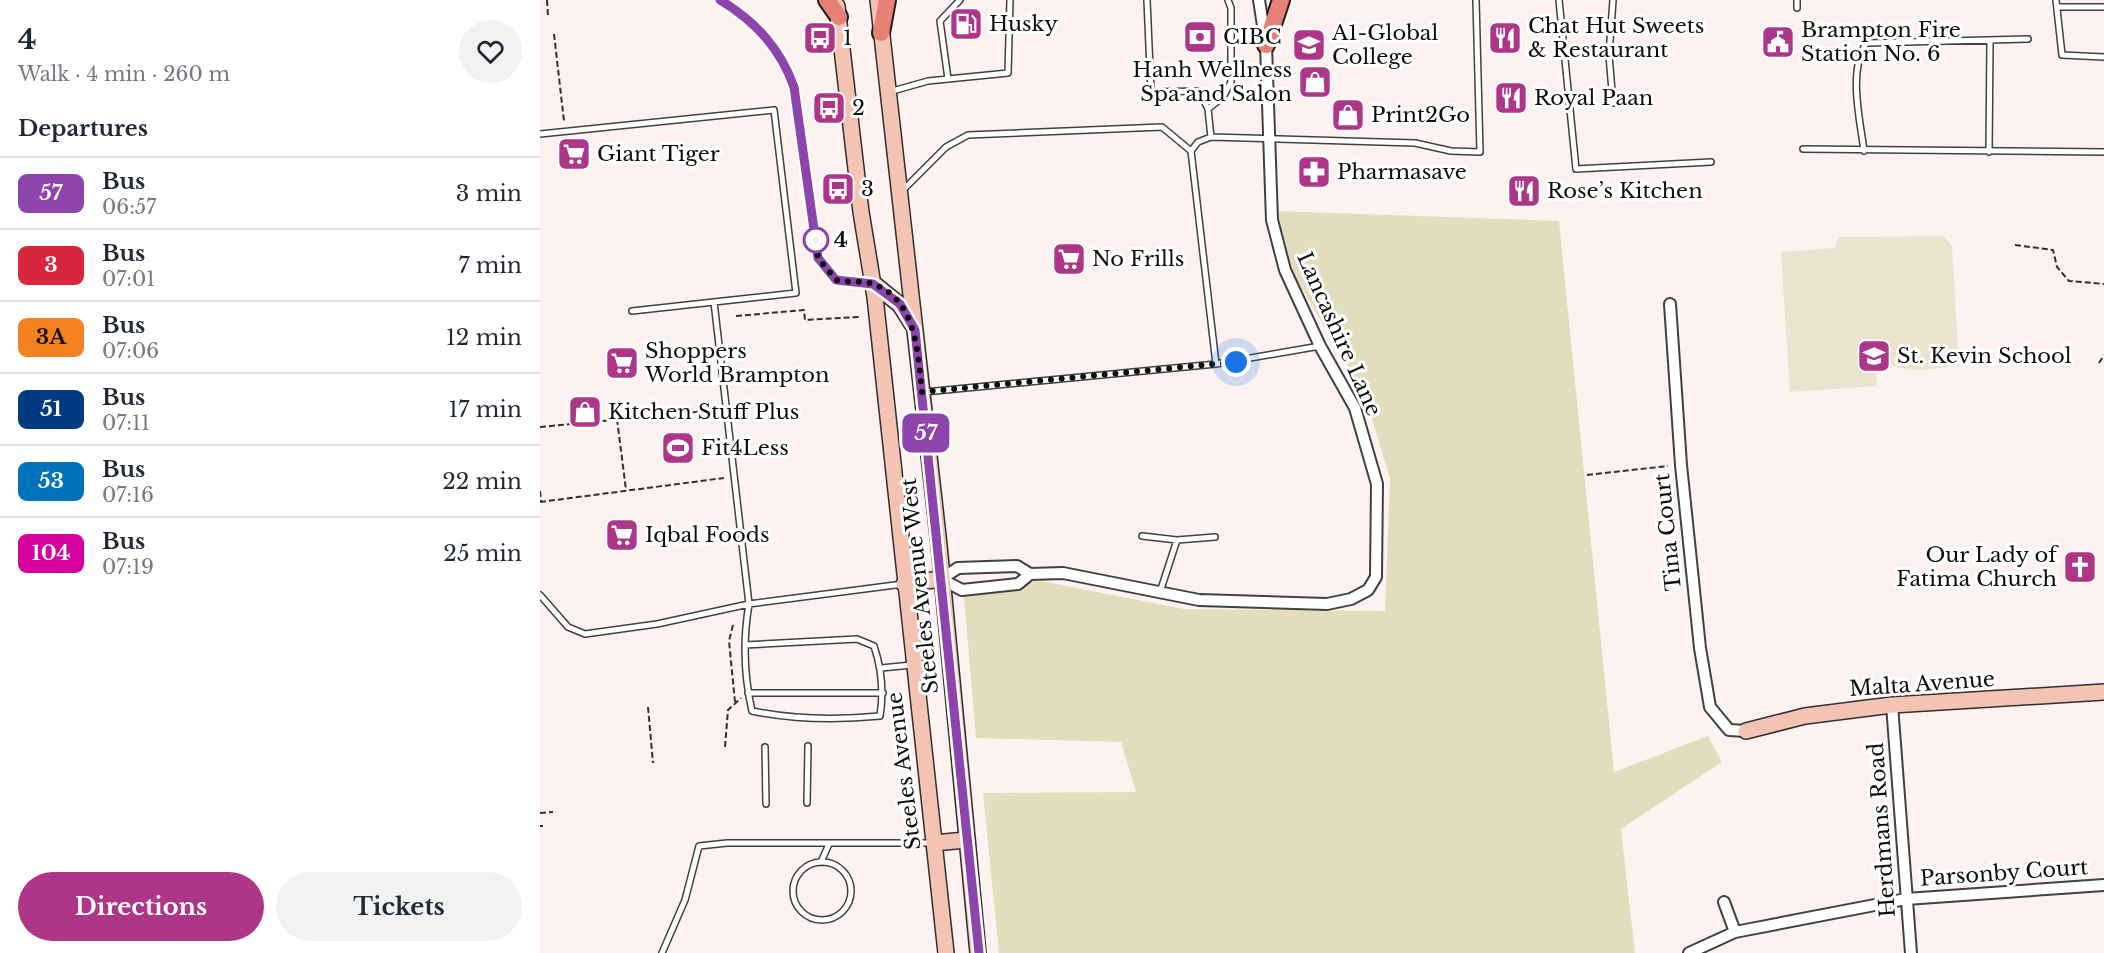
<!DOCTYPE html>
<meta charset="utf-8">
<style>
body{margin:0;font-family:"Libre Baskerville",serif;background:#f2f2f3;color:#1f2937;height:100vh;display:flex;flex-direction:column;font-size:22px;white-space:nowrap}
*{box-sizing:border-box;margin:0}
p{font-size:20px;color:#747a83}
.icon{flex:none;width:33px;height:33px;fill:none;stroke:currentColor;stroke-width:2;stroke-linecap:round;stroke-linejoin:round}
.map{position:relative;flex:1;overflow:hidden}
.sheet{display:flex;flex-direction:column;background:#fff;width:540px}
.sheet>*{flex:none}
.badge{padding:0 12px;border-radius:9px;font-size:21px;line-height:39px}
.you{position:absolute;width:30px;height:30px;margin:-15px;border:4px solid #fff;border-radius:50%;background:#1a73e8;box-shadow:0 0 0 9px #1a73e833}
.map>.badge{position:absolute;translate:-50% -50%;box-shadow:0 0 0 3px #fff}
h2{padding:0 18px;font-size:22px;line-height:54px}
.round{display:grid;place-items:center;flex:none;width:63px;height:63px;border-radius:32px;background:#f2f2f3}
.summary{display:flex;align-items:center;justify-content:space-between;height:102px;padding:0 18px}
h1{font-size:28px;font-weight:800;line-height:45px}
.action{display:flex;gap:12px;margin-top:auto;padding:12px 18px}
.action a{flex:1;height:69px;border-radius:36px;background:#ad3689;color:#fff;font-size:24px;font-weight:800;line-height:69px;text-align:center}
.action a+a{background:#f2f2f3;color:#1f2937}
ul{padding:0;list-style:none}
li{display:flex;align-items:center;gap:18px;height:72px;padding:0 18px;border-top:2px solid #e0e1e3}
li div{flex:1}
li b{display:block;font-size:22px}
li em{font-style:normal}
li .badge{min-width:66px;font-weight:700;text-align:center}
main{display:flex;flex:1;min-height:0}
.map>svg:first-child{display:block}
.green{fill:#e4ddbd}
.pitch{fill:#ece3ce}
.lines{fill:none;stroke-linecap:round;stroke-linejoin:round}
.lane-casing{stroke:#414141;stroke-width:8}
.street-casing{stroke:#414141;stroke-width:14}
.secondary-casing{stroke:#303030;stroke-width:18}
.primary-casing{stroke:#1f1f1f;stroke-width:20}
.path{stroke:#303030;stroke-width:2;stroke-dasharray:6 3;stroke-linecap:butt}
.lane{stroke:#fff;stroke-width:5}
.street{stroke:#fff;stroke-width:10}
.secondary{stroke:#f5c3b3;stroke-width:15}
.primary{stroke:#e88175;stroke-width:16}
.line-casing{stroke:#fff;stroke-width:14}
.line{stroke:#8e44ad;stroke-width:9}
.walk{stroke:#0e0e0e;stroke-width:6;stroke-dasharray:0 10.8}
.stop-dot{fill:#fff;stroke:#8e44ad;stroke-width:3}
.labels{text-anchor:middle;stroke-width:6;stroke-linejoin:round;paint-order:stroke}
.poi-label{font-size:21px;fill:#0e0e0e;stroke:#fff;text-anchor:start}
.stop-label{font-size:21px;font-weight:bold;fill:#0e0e0e;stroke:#fff;text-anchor:start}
.street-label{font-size:21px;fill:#0e0e0e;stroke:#fff}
</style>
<main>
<section class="sheet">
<div class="summary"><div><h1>4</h1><p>Walk · 4 min · 260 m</p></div><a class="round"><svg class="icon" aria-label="heart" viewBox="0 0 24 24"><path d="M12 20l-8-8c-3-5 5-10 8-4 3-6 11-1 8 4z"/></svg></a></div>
<h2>Departures</h2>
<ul>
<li><span class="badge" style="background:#8e44ad;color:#fff">57</span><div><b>Bus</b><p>06:57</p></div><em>3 min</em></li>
<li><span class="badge" style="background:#d7263d;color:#fff">3</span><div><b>Bus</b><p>07:01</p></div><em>7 min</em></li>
<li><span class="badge" style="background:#f58220;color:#111">3A</span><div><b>Bus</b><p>07:06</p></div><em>12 min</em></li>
<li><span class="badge" style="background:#003b80;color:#fff">51</span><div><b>Bus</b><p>07:11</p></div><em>17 min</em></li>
<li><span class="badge" style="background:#0072bc;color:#fff">53</span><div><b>Bus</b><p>07:16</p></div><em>22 min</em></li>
<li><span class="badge" style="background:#d6009c;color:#fff">104</span><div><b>Bus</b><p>07:19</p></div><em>25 min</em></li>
</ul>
<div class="action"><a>Directions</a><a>Tickets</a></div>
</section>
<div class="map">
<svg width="1564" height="953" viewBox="0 0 1564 953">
<rect width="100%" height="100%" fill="#fdf2f0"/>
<path class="green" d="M735 211 1019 221 1074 772 1168 736 1182 762 1081 829 1095 953H459L443 793 596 792 581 742 436 738 423 586 501 581 644 609 845 611 850 478 825 397 745 259Z"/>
<path class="pitch" d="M1403 236 1412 246 1419 364C1385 372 1367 374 1336 359L1337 386 1250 392 1241 252 1295 248 1298 237Z"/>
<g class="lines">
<defs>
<path id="lane" d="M181 0C216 22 240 48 254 88L278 258C294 284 303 283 331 283
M607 0 611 92 659 91 668 109 671 137
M1019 0 1036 169 1171 162
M1257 0V8
M1516 0 1522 55 1564 57
M1517 7H1564
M408 79 400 21 420 0
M349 92 388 81 468 73 470 0
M1073 103 1069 55 1073 0
M668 109 683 97 691 82V8L688 0
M0 134 234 110 256 293 174 302 209 604C203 639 204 676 212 711 252 719 299 720 340 716 344 691 342 670 334 646L317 639 205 645
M1263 149 1564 152
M1324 151C1320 119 1308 72 1326 43L1488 39
M1449 152 1450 42
M363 190 406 147 428 135 622 127 651 151
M92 311 174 302
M780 346 676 364 651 151 658 142 671 137 875 143 911 151 940 152 936 0
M385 392 676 364
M602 536 637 540 675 537
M620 592 637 540
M0 595 28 627 45 634 117 624 209 604 363 584
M341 668 372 665
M208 693H343
M225 747 226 804
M267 803 268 746
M281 862 289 844
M253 891a29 29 0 1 1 58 0a29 29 0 1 1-58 0Z
M122 953 145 900 159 846 187 843H392"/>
<path id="street" d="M1130 304 1141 465 1160 648 1170 707 1189 730 1206 731
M490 574 478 584 422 590 401 579 418 568 477 566 490 574 523 573 659 600 787 604 811 599 828 590 836 577 837 484 815 408 780 346 745 270 732 220 726 45 719 0
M1352 705 1371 953
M1184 902 1195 932
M1149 953 1195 932 1366 899 1564 885"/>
<path id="secondary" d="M338 0 399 545 438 953
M297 6 321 212 335 297 406 953
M333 283 360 305 372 324
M364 584 401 579
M1206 731 1265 716 1352 705 1564 692
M394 843 426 840"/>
<path id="primary" d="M287 0 299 17
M341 33 347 0
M726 45 741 0"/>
</defs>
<use href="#lane" class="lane-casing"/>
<use href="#street" class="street-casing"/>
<use href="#secondary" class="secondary-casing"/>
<use href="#primary" class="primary-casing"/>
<path class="path" d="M7 0 8 16
M14 34 24 121
M1475 245 1513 250 1517 267 1529 281 1564 284
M196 316 264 310 265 320 319 317
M1559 363 1564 355
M77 419 86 490
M0 427 177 410
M1047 475 1128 466
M0 491 1 501
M0 502 184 478
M193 625 189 641 195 702
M108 707 113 763
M185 747 188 710 201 698
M0 813 13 812
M0 826H3"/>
<use href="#lane" class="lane"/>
<use href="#street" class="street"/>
<use href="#secondary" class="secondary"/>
<use href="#primary" class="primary"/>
</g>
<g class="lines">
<defs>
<path id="line" d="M180 0C216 22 240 48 254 87L278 258 296 280 333 284 360 304 375 330 439 953"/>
</defs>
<use href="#line" class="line-casing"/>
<use href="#line" class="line"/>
<path class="walk" d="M276 240 275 237 278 258 296 280C307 283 322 280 333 284 377 299 378 355 382 392L696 362"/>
</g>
<defs>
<symbol id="fuel-square" viewBox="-11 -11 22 22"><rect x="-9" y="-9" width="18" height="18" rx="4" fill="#ad3689" stroke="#fff"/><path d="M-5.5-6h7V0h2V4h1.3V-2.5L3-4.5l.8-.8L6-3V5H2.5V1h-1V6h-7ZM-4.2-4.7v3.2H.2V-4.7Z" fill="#fff"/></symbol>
<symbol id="bank-square" viewBox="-11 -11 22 22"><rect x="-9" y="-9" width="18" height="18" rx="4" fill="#ad3689" stroke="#fff"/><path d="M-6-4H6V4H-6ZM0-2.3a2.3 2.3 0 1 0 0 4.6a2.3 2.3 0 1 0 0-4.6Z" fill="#fff"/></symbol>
<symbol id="bus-square" viewBox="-11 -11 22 22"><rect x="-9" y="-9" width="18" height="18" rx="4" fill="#ad3689" stroke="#fff"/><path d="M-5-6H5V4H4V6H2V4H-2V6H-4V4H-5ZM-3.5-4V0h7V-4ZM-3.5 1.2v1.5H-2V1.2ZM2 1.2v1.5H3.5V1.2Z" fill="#fff"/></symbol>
<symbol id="restaurant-square" viewBox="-11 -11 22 22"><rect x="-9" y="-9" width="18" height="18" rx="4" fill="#ad3689" stroke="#fff"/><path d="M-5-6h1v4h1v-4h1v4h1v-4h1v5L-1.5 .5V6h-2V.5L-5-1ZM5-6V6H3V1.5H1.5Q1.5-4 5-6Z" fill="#fff"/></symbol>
<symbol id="civic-square" viewBox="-11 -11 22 22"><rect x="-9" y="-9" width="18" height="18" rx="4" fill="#ad3689" stroke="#fff"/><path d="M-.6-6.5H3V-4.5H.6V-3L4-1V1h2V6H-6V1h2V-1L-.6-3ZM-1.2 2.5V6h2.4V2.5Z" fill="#fff"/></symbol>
<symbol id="university-square" viewBox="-11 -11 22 22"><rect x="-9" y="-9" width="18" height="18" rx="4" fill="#ad3689" stroke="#fff"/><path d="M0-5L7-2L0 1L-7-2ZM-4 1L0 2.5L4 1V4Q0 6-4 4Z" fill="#fff"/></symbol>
<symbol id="shop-square" viewBox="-11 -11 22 22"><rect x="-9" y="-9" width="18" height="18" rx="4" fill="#ad3689" stroke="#fff"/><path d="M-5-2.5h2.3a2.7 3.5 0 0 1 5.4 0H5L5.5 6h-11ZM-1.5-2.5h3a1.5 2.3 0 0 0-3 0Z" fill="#fff"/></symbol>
<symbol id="supermarket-square" viewBox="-11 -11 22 22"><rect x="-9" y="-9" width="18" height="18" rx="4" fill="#ad3689" stroke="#fff"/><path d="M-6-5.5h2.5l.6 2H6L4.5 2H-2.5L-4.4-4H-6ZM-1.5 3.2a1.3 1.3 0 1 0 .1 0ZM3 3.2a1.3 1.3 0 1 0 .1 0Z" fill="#fff"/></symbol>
<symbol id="pharmacy-square" viewBox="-11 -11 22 22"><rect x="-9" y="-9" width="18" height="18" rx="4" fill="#ad3689" stroke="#fff"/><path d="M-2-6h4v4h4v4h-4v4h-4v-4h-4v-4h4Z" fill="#fff"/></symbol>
<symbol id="school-square" viewBox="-11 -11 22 22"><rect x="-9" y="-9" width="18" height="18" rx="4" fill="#ad3689" stroke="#fff"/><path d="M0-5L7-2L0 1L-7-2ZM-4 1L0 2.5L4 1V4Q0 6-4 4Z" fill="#fff"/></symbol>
<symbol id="stadium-square" viewBox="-11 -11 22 22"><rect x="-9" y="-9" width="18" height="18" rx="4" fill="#ad3689" stroke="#fff"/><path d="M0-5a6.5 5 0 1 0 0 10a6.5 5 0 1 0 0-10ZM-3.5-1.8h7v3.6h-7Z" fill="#fff"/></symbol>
<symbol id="church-square" viewBox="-11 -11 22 22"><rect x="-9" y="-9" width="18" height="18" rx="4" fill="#ad3689" stroke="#fff"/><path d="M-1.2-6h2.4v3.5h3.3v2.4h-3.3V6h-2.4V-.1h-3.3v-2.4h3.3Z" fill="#fff"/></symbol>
</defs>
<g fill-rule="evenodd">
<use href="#fuel-square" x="407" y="5" width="38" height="38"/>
<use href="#bank-square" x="641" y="18" width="38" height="38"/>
<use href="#bus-square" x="261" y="19" width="38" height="38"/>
<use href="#restaurant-square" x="946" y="19" width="38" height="38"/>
<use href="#civic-square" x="1219" y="23" width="38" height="38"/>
<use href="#university-square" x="750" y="26" width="38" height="38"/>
<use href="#shop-square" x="756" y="63" width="38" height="38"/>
<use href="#restaurant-square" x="952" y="79" width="38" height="38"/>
<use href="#bus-square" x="270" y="89" width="38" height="38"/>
<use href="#shop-square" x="789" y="96" width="38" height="38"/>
<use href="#supermarket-square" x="15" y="135" width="38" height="38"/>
<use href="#pharmacy-square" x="755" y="153" width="38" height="38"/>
<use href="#bus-square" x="279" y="170" width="38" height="38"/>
<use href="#restaurant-square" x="965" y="172" width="38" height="38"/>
<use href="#supermarket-square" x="510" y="240" width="38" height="38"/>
<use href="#school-square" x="1315" y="337" width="38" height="38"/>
<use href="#supermarket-square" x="63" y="344" width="38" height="38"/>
<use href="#shop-square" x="26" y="393" width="38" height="38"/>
<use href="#stadium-square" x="119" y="429" width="38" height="38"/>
<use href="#supermarket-square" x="63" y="516" width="38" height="38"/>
<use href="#church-square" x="1521" y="548" width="38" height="38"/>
</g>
<circle class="stop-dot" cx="276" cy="240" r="12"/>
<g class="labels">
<g class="poi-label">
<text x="449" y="31">Husky</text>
<text x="988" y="33">Chat Hut Sweets<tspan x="988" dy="24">&amp; Restaurant</tspan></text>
<text x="1261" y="37">Brampton Fire<tspan x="1261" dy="24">Station No. 6</tspan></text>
<text x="792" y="40">A1-Global<tspan x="792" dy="24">College</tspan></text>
<text x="683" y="44">CIBC</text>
<text x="303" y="45">1</text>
<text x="752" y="77" text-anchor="end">Hanh Wellness<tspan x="752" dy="24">Spa and Salon</tspan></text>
<text x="994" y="105">Royal Paan</text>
<text x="312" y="115">2</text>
<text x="831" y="122">Print2Go</text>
<text x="57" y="161">Giant Tiger</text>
<text x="797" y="179">Pharmasave</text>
<text x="321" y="196">3</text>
<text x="1007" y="198">Rose’s Kitchen</text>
<text x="552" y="266">No Frills</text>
<text x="105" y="358">Shoppers<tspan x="105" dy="24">World Brampton</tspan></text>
<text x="1357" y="363">St. Kevin School</text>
<text x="68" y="419">Kitchen Stuff Plus</text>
<text x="161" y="455">Fit4Less</text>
<text x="105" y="542">Iqbal Foods</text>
<text x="1517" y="562" text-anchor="end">Our Lady of<tspan x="1517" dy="24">Fatima Church</tspan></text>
</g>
<g class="stop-label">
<text x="294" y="247">4</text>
</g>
<g class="street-label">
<text transform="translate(799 334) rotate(66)" y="7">Lancashire Lane</text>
<text transform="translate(1128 532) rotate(-96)" y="7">Tina Court</text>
<text transform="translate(380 586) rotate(-96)" y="7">Steeles Avenue West</text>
<text transform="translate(1382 684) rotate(-4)" y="7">Malta Avenue</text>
<text transform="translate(364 771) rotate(-97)" y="7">Steeles Avenue</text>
<text transform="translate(1342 830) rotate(-94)" y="7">Herdmans Road</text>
<text transform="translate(1464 873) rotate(-4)" y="7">Parsonby Court</text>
</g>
</g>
</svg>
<div class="you" style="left:696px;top:362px"></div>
<b class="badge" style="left:386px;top:433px;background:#8e44ad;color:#fff">57</b>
</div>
</main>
